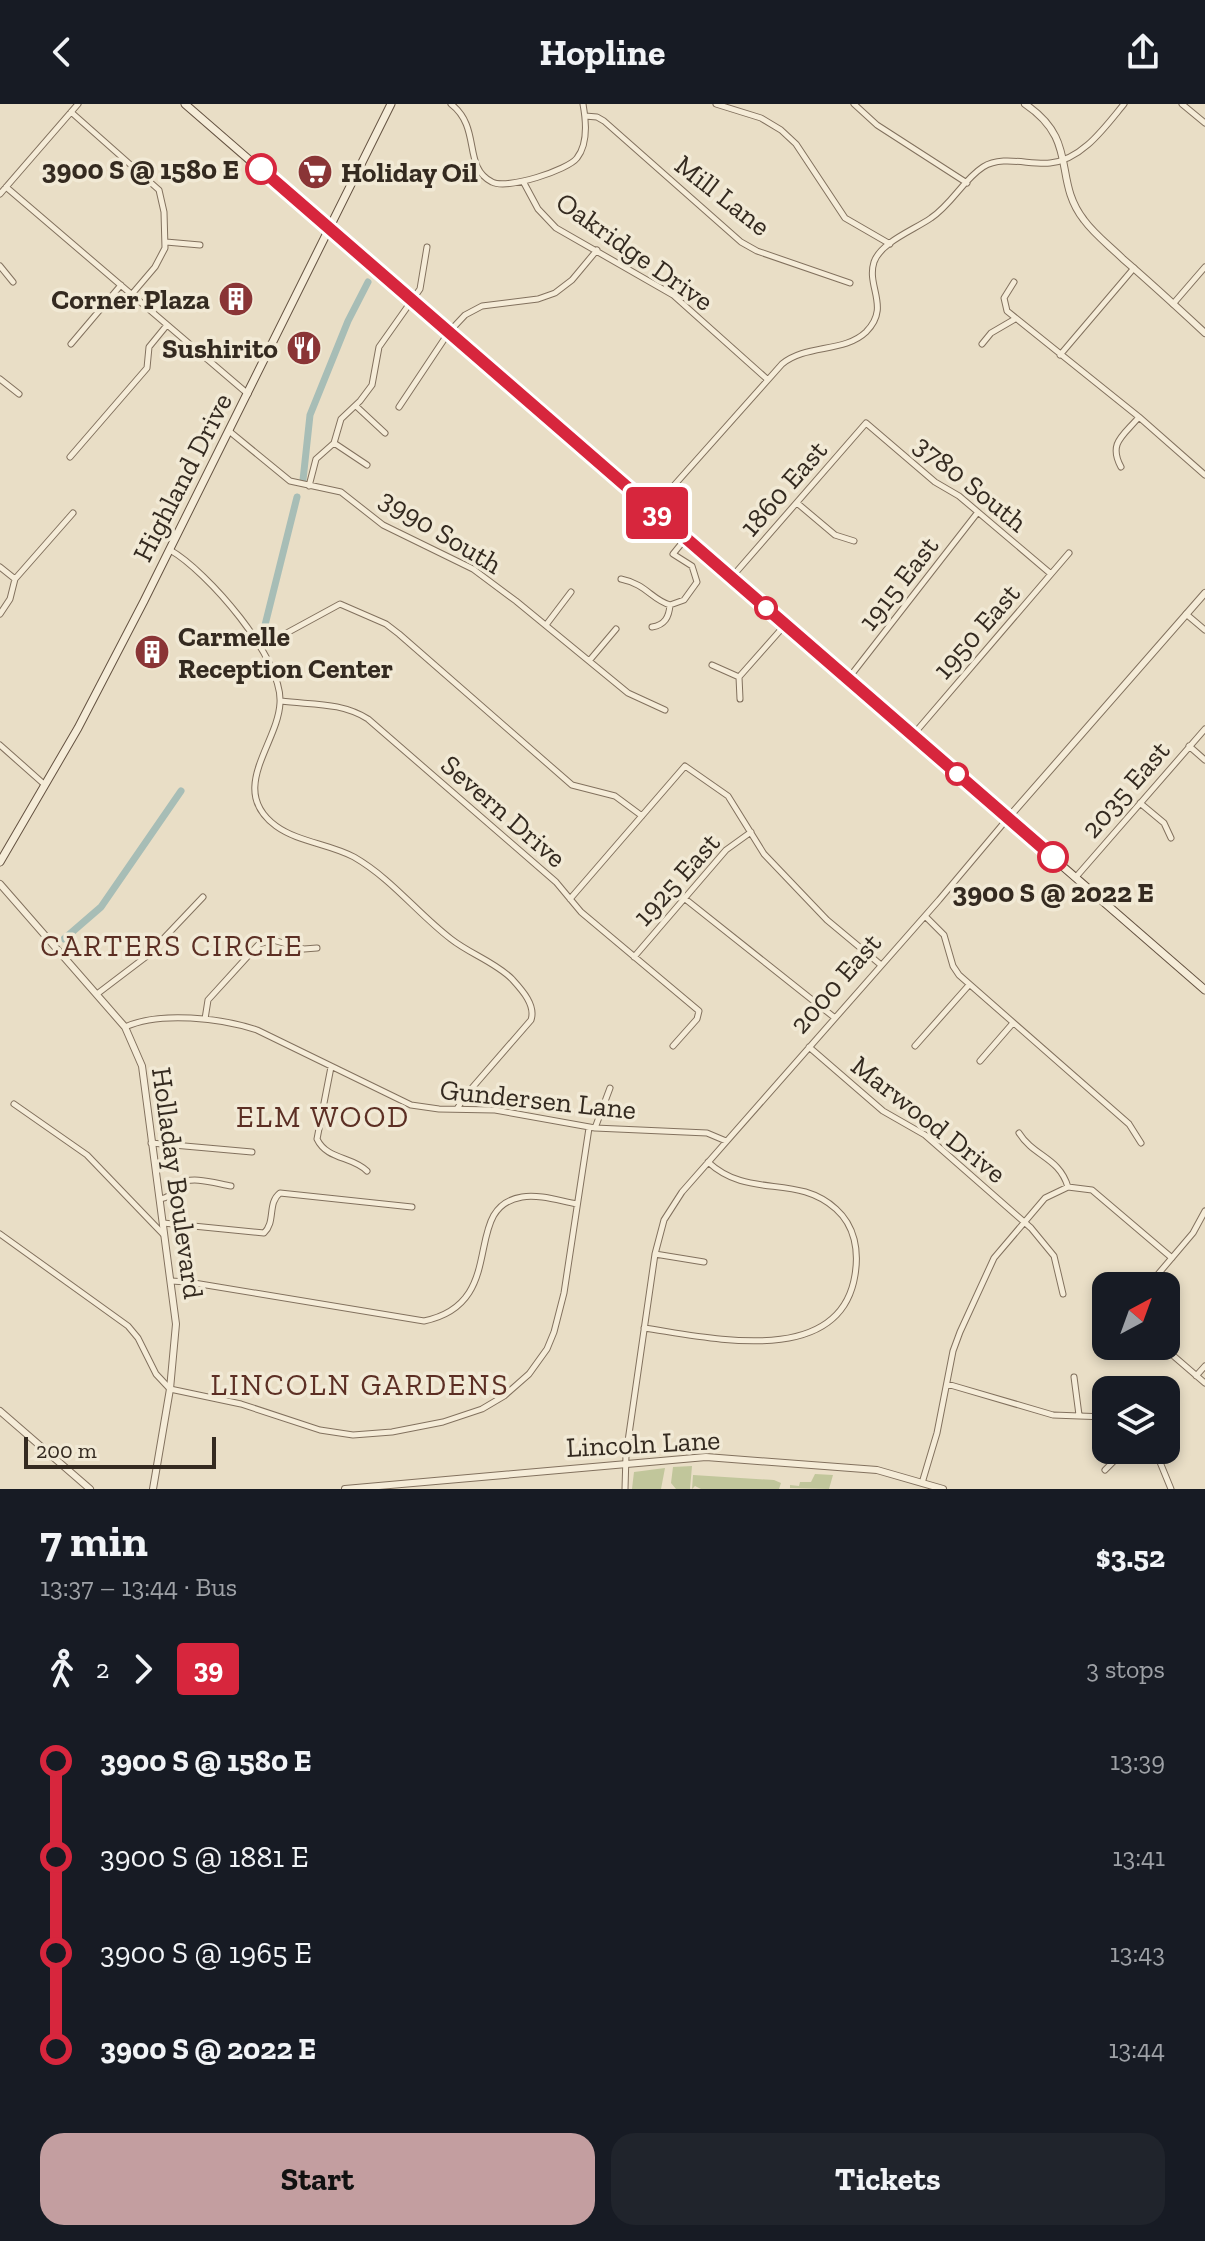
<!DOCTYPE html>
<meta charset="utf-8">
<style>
body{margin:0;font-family:"Zilla Slab",serif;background:#20242c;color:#f1f3f6;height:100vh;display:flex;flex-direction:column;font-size:30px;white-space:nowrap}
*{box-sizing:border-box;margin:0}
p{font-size:26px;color:#9ea1a6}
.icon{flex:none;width:44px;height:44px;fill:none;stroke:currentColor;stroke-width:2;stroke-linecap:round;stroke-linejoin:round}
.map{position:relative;height:1385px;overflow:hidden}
.details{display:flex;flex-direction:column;background:#171b24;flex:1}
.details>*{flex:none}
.badge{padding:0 16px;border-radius:6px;font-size:28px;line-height:52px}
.needle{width:52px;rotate:41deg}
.buttons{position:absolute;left:1092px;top:1168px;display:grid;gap:16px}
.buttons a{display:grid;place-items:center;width:88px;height:88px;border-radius:16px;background:#171b24;box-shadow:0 4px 12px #0003;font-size:40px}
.scale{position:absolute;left:24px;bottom:20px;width:192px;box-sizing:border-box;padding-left:8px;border:4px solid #342a20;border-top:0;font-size:22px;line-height:28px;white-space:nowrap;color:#342a20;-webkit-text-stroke:6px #f1e9d5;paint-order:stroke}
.map>.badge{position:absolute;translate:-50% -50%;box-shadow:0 0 0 4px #fff}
.legs{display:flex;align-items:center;gap:12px;height:88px;padding:0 40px;font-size:26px}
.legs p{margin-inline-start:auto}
.summary{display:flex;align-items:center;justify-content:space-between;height:136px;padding:0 40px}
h1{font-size:44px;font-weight:700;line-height:60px}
.button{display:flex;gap:16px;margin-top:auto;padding:16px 40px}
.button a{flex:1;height:92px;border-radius:24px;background:#c39ea0;color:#111;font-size:32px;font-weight:700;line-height:92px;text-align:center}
.button a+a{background:#20242c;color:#f1f3f6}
ul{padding:0 40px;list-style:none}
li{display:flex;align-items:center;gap:28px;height:96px;font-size:30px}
li i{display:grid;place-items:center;width:12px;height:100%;margin:0 10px;background:currentColor}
li i::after{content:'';width:20px;height:20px;margin:-10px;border:6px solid;border-radius:50%;background:#171b24}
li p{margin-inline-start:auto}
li:first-child i{background:linear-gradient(#0000 50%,currentColor 0)}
li:last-child i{background:linear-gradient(currentColor 50%,#0000 0)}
header{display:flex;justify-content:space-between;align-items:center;height:104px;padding:0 40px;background:#171b24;font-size:36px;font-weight:700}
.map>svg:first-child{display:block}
.green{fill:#c1c69b}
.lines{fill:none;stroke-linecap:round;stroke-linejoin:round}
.canal{stroke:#a7bdb6;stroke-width:7}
.minor-casing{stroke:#82715e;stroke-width:7}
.tertiary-casing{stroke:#82715e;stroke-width:8}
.secondary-casing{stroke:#645241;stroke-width:9}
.minor{stroke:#f5ecd8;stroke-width:5}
.tertiary{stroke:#f5ecd8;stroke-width:6}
.secondary{stroke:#f5ecd8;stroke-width:7}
.line-1-casing{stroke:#fff;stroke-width:18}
.line-1{stroke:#d7263d;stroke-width:12}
.stop-1-dot{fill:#fff;stroke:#d7263d;stroke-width:4}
.labels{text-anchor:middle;stroke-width:7;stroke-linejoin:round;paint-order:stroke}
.stop-label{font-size:28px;font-weight:bold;fill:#342a20;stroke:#f1e9d5;text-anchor:end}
.poi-label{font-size:28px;font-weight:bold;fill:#342a20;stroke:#f1e9d5;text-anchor:start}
.street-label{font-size:28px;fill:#342a20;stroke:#f1e9d5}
.neighbourhood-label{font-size:30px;letter-spacing:2px;fill:#5c2f24;stroke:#f1e9d5}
</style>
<header><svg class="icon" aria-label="back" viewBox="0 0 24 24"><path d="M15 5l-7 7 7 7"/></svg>Hopline<svg class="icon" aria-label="share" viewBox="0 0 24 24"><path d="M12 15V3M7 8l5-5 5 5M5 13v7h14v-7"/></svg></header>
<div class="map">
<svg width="1205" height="1385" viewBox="0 0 1205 1385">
<rect width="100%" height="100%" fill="#e9dec6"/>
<path class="green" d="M692 1362 690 1385H676L671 1379 673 1363Z
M665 1364 661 1385H632L634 1368Z
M815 1370 833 1371 829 1385 790 1384V1381L799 1382 800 1378H811Z
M693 1371 774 1376 781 1379 779 1385H701L695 1382 692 1385Z"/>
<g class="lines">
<path class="canal" d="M303 376 310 311 348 217 368 178
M264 525 297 393
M64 835 101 803 181 687"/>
<defs>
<path id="minor" d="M451 0C482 24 462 63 492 78 507 86 568 66 577 54 588 40 586 16 583 0
M716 0 761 14 781 26 796 40 845 114 890 140
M854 0 877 21 967 79
M1182 0 1205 19
M71 8 159 86 164 108 165 144 155 163 132 190
M585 12 597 13 604 17 741 138 757 147 850 179
M524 79 538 105 556 124 673 191 767 275
M6 83 248 290
M0 90 78 0
M166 138 200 141
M0 162 13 178
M1014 178 1004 194 1007 207 1139 313 1205 371
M1173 200 1205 163
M71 240 121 181
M982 240 991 229 1015 215
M1060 251 1134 164
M0 275 19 290
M356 302 385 329
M399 303 449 228 465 211 482 202 538 195 555 189 572 176 597 146
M229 327 290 377 341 388 383 421 473 465 516 497 628 589 665 606
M334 339 367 361
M70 353 147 264 149 243 167 221
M1121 363C1108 339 1123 332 1139 313
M309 382 316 355 334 339 341 315 360 297 372 281 379 243 420 185 427 143
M797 399 835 431 854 437
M653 405 782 260C806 240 844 249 866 228 891 203 866 183 874 158 881 138 914 126 931 114 952 100 963 76 983 63 1002 51 1029 61 1050 59 1082 56 1105 23 1124 0
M170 446C207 467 283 554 280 599 278 640 227 686 276 722 298 738 330 740 354 753 392 775 417 809 451 835 470 850 495 858 512 875 522 886 536 901 531 916L465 992 457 1005
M0 463 15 475
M731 474 866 319 935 378 959 392 1051 470
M621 475C646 480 652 496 670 501
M670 501 684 496 697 478 692 462 673 450 686 434
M0 510 10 495 15 475 73 409
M1186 510 1205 526
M546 521 571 488
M652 523C665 521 669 513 670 501
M261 543 340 500 386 520 399 530 572 681 615 692 642 712
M589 557 616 525
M712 561 739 573
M848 575 978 408
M740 595 739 573 785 521
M281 597C312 601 341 598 368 615L556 778 581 808 699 907 697 915 673 942
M913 631 1069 449
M0 641 45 681
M1189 642 1205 656
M1140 699 1164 719 1171 734
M1076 773 1205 625
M684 794 835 914
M570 795 685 662 728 692 764 750 827 816 881 861
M925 812 944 831 953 862 959 871 1129 1020 1141 1039
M634 853 726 746 751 728
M97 890 147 852 203 793
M205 915 208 896 259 840 273 836 304 845 317 844
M125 923C160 907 221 914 257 926L411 1001 439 1005 495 1006 595 1024 707 1029 726 1037
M915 942 969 881
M809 943 883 1007 925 1031 1031 1124 1054 1152 1063 1190
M980 957 1013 919
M331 963 317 1035C327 1056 352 1052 367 1067
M14 1000 87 1051 163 1130
M595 1024 610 984
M1019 1029C1034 1053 1059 1053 1068 1083
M151 1039 252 1048
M160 1095C172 1093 172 1087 180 1080 191 1071 218 1080 231 1082
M163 1119 264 1129C276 1118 267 1099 280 1089L412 1103
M0 1130 128 1222 138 1234 156 1270 170 1285 241 1300 320 1326 353 1331 392 1328 443 1318 482 1305 504 1292 529 1270 547 1245 554 1228 564 1189 589 1024
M655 1150 704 1158
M171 1177 188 1178 424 1217C511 1199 459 1103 522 1093 539 1090 560 1097 577 1100
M1148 1182 1193 1129 1205 1107
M644 1224C707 1233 840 1266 855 1171 859 1147 855 1122 836 1105 796 1069 749 1096 708 1058
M1162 1242 1205 1279
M1196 1272 1205 1262
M1074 1273 1079 1311
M947 1280 1053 1311 1106 1313
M1155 1346 1171 1385
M1105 1366 1125 1346
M922 1379 937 1329 953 1247 960 1228 994 1154 1045 1094 1068 1083 1092 1086 1172 1154
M625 1385 626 1351 655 1150 664 1116 682 1088 939 796 1008 714"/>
<path id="tertiary" d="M1025 0C1080 37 1052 75 1084 116 1095 131 1110 142 1123 155 1151 179 1178 204 1205 229
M1008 714 1205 489
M0 780 125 923 142 962 176 1220 170 1285 153 1385
M0 1307 90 1385
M345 1385 706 1353 877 1366 943 1385"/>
<path id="secondary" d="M185 0 1205 886
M0 758 78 624 144 497 391 0"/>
</defs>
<use href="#minor" class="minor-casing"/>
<use href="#tertiary" class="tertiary-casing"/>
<use href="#secondary" class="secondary-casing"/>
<use href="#minor" class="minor"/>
<use href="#tertiary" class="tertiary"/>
<use href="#secondary" class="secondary"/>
</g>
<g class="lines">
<defs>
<path id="line-1" d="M261 65 1053 753"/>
</defs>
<use href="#line-1" class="line-1-casing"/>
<use href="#line-1" class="line-1"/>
</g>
<defs>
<symbol id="supermarket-disc" viewBox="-11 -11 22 22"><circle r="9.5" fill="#8a3536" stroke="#f1e9d5"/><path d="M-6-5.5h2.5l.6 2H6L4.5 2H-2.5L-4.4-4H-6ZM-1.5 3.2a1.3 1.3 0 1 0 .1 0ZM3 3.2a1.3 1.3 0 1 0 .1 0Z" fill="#fff"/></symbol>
<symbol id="building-disc" viewBox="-11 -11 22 22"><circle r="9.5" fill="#8a3536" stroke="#f1e9d5"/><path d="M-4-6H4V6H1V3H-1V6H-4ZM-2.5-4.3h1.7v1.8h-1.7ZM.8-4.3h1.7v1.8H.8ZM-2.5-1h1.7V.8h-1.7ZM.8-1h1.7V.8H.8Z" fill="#fff"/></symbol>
<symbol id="restaurant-disc" viewBox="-11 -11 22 22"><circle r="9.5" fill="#8a3536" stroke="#f1e9d5"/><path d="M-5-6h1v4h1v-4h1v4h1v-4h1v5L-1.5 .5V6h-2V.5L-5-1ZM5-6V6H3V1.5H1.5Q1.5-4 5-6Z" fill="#fff"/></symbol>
</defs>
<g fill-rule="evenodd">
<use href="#supermarket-disc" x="295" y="48" width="40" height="40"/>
<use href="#building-disc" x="216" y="175" width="40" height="40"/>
<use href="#restaurant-disc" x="284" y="224" width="40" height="40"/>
<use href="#building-disc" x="132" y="528" width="40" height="40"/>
</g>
<g class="stop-1-dot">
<circle cx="261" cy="65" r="14"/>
<circle cx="766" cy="504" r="10"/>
<circle cx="957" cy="670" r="10"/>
<circle cx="1053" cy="753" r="14"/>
</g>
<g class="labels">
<g class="stop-label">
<text x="239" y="75">3900 S @ 1580 E</text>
<text x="1053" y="798" text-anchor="middle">3900 S @ 2022 E</text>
</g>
<g class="poi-label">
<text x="341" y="78">Holiday Oil</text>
<text x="210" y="205" text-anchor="end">Corner Plaza</text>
<text x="278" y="254" text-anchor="end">Sushirito</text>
<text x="178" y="542">Carmelle<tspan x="178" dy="32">Reception Center</tspan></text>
</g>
<g class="street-label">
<text transform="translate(723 91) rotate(38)" y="10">Mill Lane</text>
<text transform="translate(635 147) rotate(35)" y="10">Oakridge Drive</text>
<text transform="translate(182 373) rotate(-63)" y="10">Highland Drive</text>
<text transform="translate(971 379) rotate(39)" y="10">3780 South</text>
<text transform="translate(783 384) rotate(-49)" y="10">1860 East</text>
<text transform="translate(441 427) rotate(31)" y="10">3990 South</text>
<text transform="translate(898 479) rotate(-52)" y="10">1915 East</text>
<text transform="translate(976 527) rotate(-49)" y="10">1950 East</text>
<text transform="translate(1125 685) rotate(-49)" y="10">2035 East</text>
<text transform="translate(504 707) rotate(41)" y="10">Severn Drive</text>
<text transform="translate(676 775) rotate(-48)" y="10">1925 East</text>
<text transform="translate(835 879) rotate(-49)" y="10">2000 East</text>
<text transform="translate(538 995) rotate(6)" y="10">Gundersen Lane</text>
<text transform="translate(929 1015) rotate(38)" y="10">Marwood Drive</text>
<text transform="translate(178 1079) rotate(82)" y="10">Holladay Boulevard</text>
<text transform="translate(643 1339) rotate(-3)" y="10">Lincoln Lane</text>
</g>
<g class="neighbourhood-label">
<text x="172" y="852">CARTERS CIRCLE</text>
<text x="323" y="1023">ELM WOOD</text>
<text x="360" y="1291">LINCOLN GARDENS</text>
</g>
</g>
</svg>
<div class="buttons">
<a><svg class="needle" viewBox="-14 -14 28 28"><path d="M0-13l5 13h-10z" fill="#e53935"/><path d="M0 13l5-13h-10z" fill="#9ea1a6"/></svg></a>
<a><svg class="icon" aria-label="layers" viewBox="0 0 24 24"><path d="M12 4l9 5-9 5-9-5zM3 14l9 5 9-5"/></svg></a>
</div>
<div class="scale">200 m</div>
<b class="badge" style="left:657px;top:409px;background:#d7263d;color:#fff">39</b>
</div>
<section class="details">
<div class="summary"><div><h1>7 min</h1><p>13:37 – 13:44 · Bus</p></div><b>$3.52</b></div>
<div class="legs"><svg class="icon" aria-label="walk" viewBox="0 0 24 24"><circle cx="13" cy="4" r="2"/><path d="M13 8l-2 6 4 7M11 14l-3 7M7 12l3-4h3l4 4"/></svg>2<svg class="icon" aria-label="forward" viewBox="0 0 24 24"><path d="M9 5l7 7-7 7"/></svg><b class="badge" style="background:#d7263d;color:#fff">39</b><p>3 stops</p></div>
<ul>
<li><i style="color:#d7263d"></i><b>3900 S @ 1580 E</b><p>13:39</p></li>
<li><i style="color:#d7263d"></i><span>3900 S @ 1881 E</span><p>13:41</p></li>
<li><i style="color:#d7263d"></i><span>3900 S @ 1965 E</span><p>13:43</p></li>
<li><i style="color:#d7263d"></i><b>3900 S @ 2022 E</b><p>13:44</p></li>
</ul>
<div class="button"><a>Start</a><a>Tickets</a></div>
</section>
